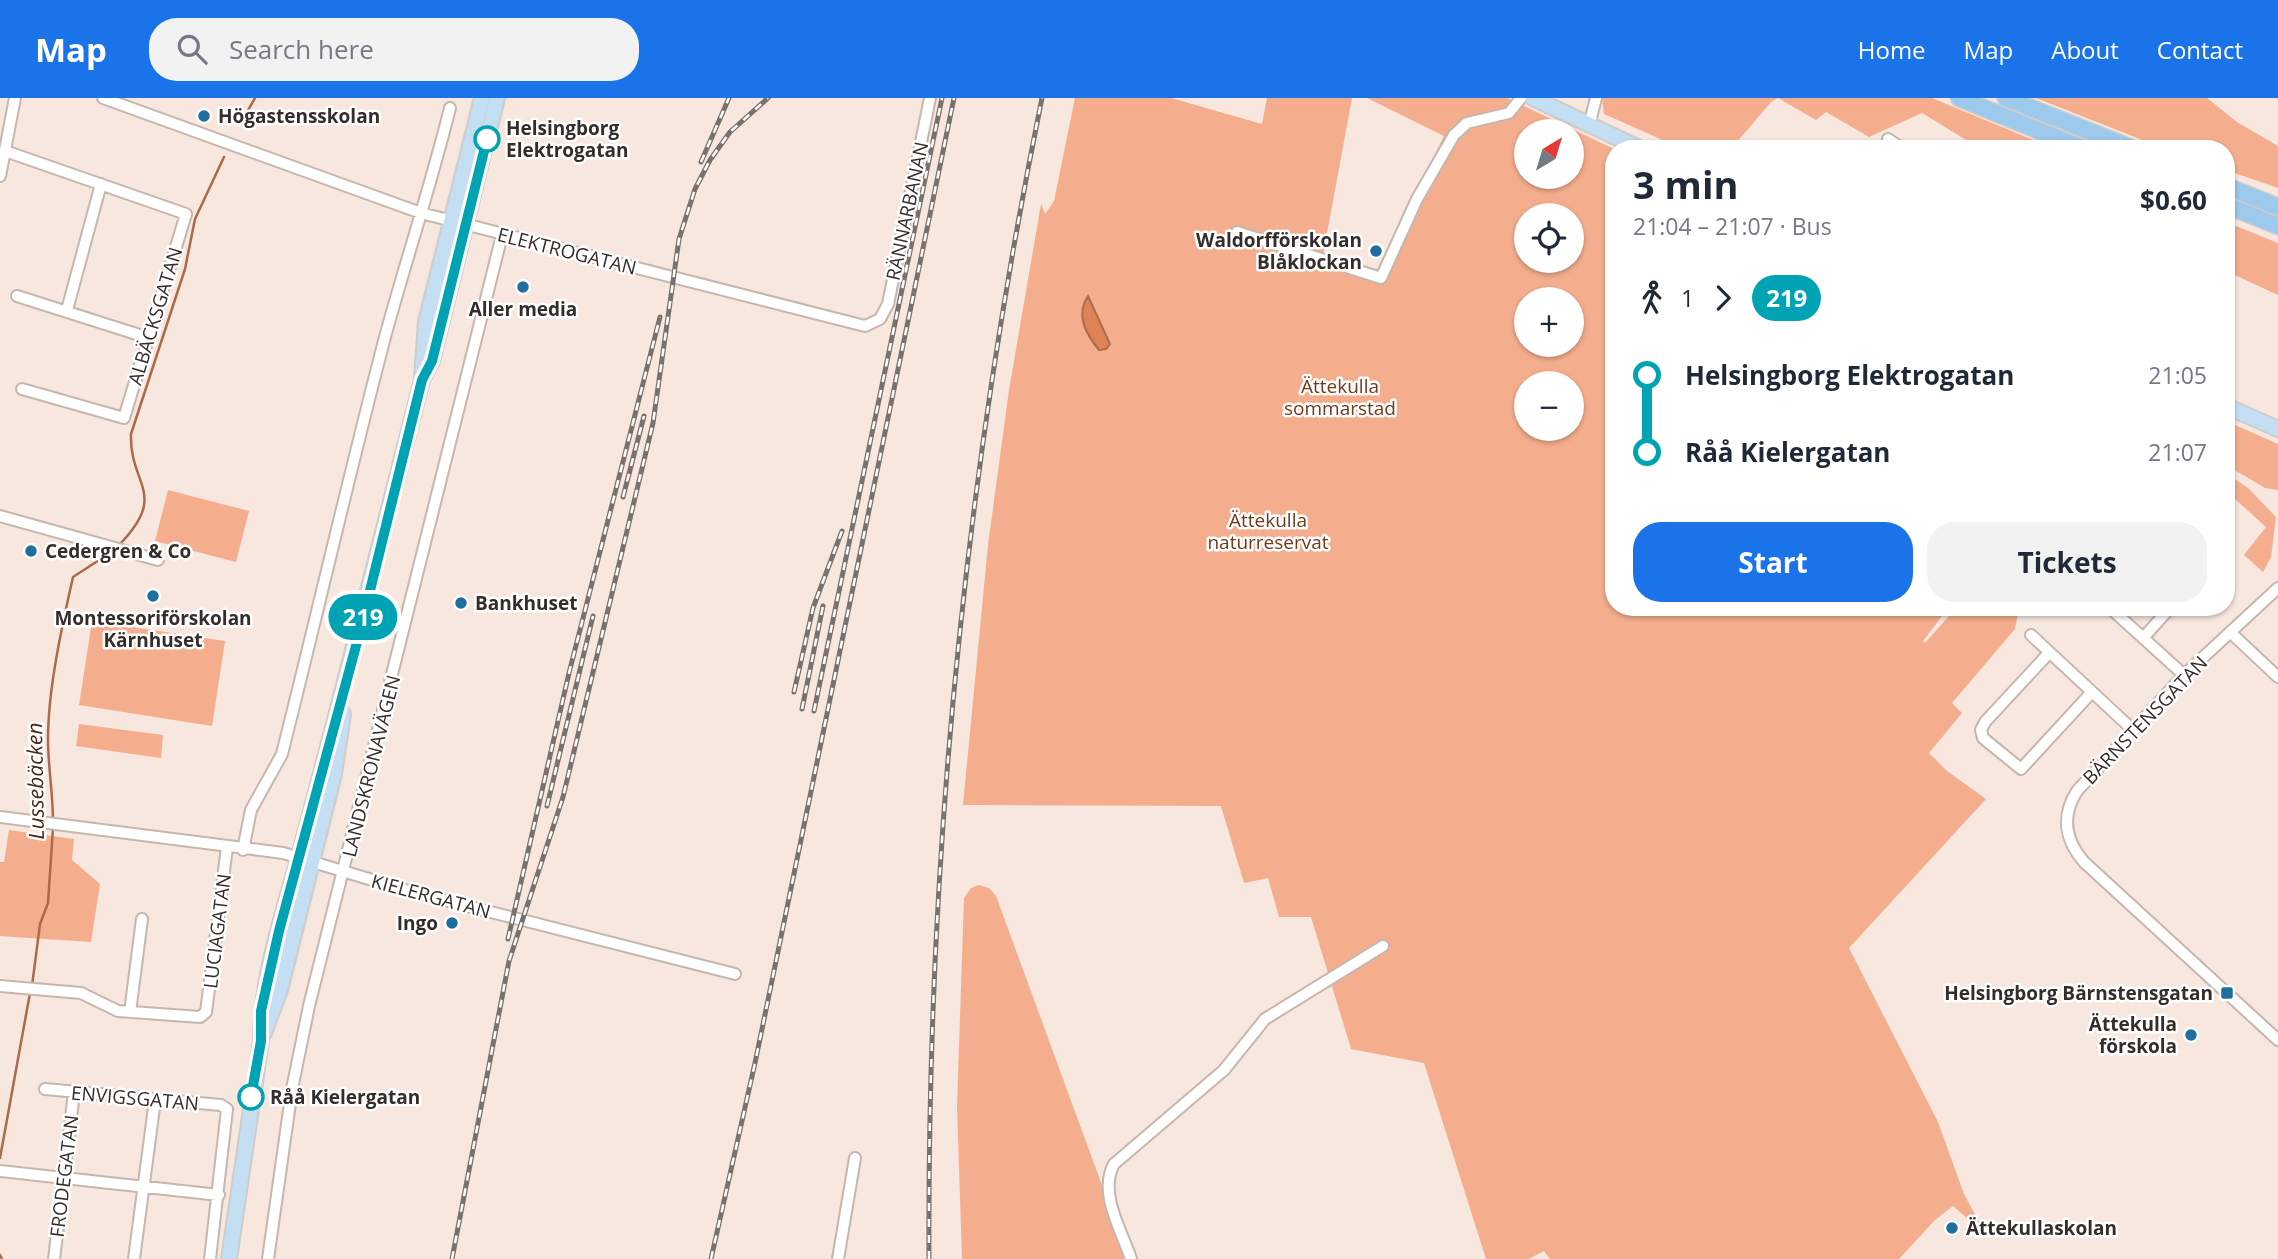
<!DOCTYPE html>
<meta charset="utf-8">
<style>
body{margin:0;font-family:"Open Sans",sans-serif;background:#f2f2f3;color:#1f2937;height:100vh;display:flex;flex-direction:column;font-size:26px;white-space:nowrap}
*{box-sizing:border-box;margin:0}
p{font-size:23px;color:#747a83}
.icon{flex:none;width:38px;height:38px;fill:none;stroke:currentColor;stroke-width:2;stroke-linecap:round;stroke-linejoin:round}
.map{position:relative;flex:1;overflow:hidden}
.details{position:absolute;left:1605px;top:42px;width:630px;height:476px;display:flex;flex-direction:column;background:#fff;border-radius:28px;box-shadow:0 2px 5px #0004}
.details>*{flex:none}
.badge{padding:0 14px;border-radius:23px;font-size:24px;line-height:46px}
.needle{width:46px;rotate:38deg}
.fabs{position:absolute;left:1514px;top:21px;display:grid;gap:14px}
.fabs a{display:grid;place-items:center;width:70px;height:70px;border-radius:50%;background:#fff;box-shadow:0 2px 5px #0004;font-size:35px}
.map>.badge{position:absolute;translate:-50% -50%;box-shadow:0 0 0 4px #fff}
.legs{display:flex;align-items:center;gap:10px;height:77px;padding:0 28px;font-size:23px}
.legs p{margin-inline-start:auto}
.summary{display:flex;align-items:center;justify-content:space-between;height:119px;padding:0 28px}
h1{font-size:38px;font-weight:700;line-height:52px}
.action{display:flex;gap:14px;margin-top:auto;padding:14px 28px}
.action a{flex:1;height:80px;border-radius:28px;background:#1a73e8;color:#fff;font-size:28px;font-weight:700;line-height:80px;text-align:center}
.action a+a{background:#f2f2f3;color:#1f2937}
ul{padding:0 28px;list-style:none}
li{display:flex;align-items:center;gap:24px;height:77px;font-size:26px}
li i{display:grid;place-items:center;width:10px;height:100%;margin:0 9px;background:currentColor}
li i::after{content:'';width:18px;height:18px;margin:-9px;border:5px solid;border-radius:50%;background:#fff}
li p{margin-inline-start:auto}
li:first-child i{background:linear-gradient(#0000 50%,currentColor 0)}
li:last-child i{background:linear-gradient(currentColor 50%,#0000 0)}
header{display:flex;align-items:center;gap:42px;box-sizing:border-box;height:98px;padding:0 35px;background:#1a73e8;color:#fff}
header strong{font-size:33px}
nav{display:flex;gap:38px;margin-inline-start:auto;font-size:24px}
.search{width:490px;height:63px;background:#f2f2f3;display:flex;align-items:center;gap:18px;box-sizing:border-box;padding:0 24px;border-radius:28px;color:#747a83;font-size:26px}
.map>svg:first-child{display:block}
.green{fill:#f5ae8d;fill-rule:evenodd}
.water{fill:#de8357;stroke:#ab6a4a;stroke-width:2}
.lines{fill:none;stroke-linecap:round;stroke-linejoin:round}
.stream{stroke:#ab6a4a;stroke-width:2.5}
.minor-casing{stroke:#c6b6ae;stroke-width:14}
.major-casing{stroke:#cecdcc;stroke-width:18}
.highway-casing{stroke:#cecdcc;stroke-width:19}
.minor{stroke:#fff;stroke-width:10}
.major{stroke:#c4dff4;stroke-width:14}
.highway{stroke:#9cc9ec;stroke-width:16}
.rail-casing{stroke:#7a706c;stroke-width:5}
.rail{stroke:#fff;stroke-width:2.5;stroke-dasharray:8;stroke-linecap:butt}
.line-1-casing{stroke:#fff;stroke-width:16}
.line-1{stroke:#00a3b4;stroke-width:10}
.poi-dot{fill:#206ea0;stroke:#fff;stroke-width:2.5}
.stop-1-dot{fill:#fff;stroke:#00a3b4;stroke-width:3.5}
.labels{text-anchor:middle;stroke-width:5;stroke-linejoin:round;paint-order:stroke}
.poi-label{font-size:19px;font-weight:bold;fill:#342e2b;stroke:#fff;text-anchor:start}
.stop-label{font-size:19px;font-weight:bold;fill:#342e2b;stroke:#fff;text-anchor:start}
.street-label{font-size:19px;fill:#342e2b;stroke:#fff}
.park-label{font-size:19px;fill:#74381a;stroke:#fff}
.water-label{font-size:21px;font-style:italic;fill:#4b2614;stroke:#fff}
</style>
<header>
<strong>Map</strong>
<div class="search"><svg class="icon" aria-label="search" viewBox="0 0 24 24"><circle cx="10" cy="10" r="6"/><path d="M15 15l6 6"/></svg>Search here</div>
<nav><a>Home</a><a>Map</a><a>About</a><a>Contact</a></nav>
</header>
<div class="map">
<svg width="2278" height="1161" viewBox="0 0 2278 1161">
<rect width="100%" height="100%" fill="#f7e7df"/>
<path class="green" d="M1075 0H1171L1262 26 1267 0H1352L1323 157 1377 174 1444 38 1367 0H1507L1614 51V509H1949L1923 543 1925 545 1957 509H2025L2018 516 2015 531 1952 605 1962 615 1929 655 1947 673 1986 701 1849 850 1938 1024 1964 1096 1979 1124 1975 1127 1953 1108 1935 1122 1899 1161H1550L1544 1153 1529 1161H1486L1424 965 1351 951 1311 819H1279L1268 780 1244 785 1221 708 963 707 988 447 1009 292 1041 106 1045 116 1054 103ZM1526 33H1572V79H1526ZM1526 117H1572V163H1526ZM1526 201H1572V247H1526ZM1526 285H1572V331H1526Z
M1602 0H1932L2055 51H1981L1922 15 1869 39 1826 14 1816 22 1778 0 1771 4 1731 51H1683L1604 16Z
M2036 0H2207L2237 24 2278 48V90L2226 72V51H2165Z
M2226 124 2278 145V197L2226 173Z
M2226 323 2278 346V392L2265 390 2226 367Z
M2226 375 2248 390 2276 419 2271 459 2263 474 2244 457 2266 429 2226 393Z
M168 392 249 413 236 464 155 443Z
M92 523 225 543 212 628 79 607Z
M79 626 163 637 161 660 76 648Z
M9 732 74 741 72 762 100 786 91 844 0 838V764H4Z
M979 787 989 790 996 798 1129 1161H962L957 1008 964 800 971 790Z"/>
<path class="water" d="M1088 198 1110 246 1106 251 1099 252C1086 236 1075 217 1088 198Z"/>
<g class="lines">
<path class="stream" d="M242 23 255 0
M120 446C169 395 129 387 131 336L185 171 195 121 224 59
M53 723C53 696 48 668 48 641 48 591 62 528 73 479L113 453
M32 888 40 826 48 805 53 730
M0 1060 30 895
M0 1157 2 1161"/>
<defs>
<path id="minor" d="M103 0 421 115 865 228 880 221 888 206 930 0
M1589 28 1596 0
M1888 41 1903 51
M5 53 186 116 124 320 22 291
M0 78 15 0
M1237 134 1381 180 1417 101 1454 37 1467 25 1509 15 1521 0
M17 198 149 240
M67 212 101 86
M0 418 158 462
M2278 490 2184 577 2077 693C2061 718 2065 742 2084 764L2278 942
M2109 509 2184 577
M2230 534 2278 579
M2031 537 2133 632
M2143 540 2171 509
M2049 555 1985 624 1981 632 1983 640 2021 671 2092 594
M0 719 283 755 412 794 735 876
M243 752 251 712 282 656C317 517 349 377 385 239 406 162 431 87 450 10
M0 888 81 895 118 913 200 919 206 914 227 749
M130 914 142 821
M45 991 221 1007 227 1011 210 1161
M0 1073 219 1097
M54 1161 74 995
M134 1161 155 1002
M268 1161 292 991 309 908 502 137
M838 1161 855 1060
M1131 1161C1122 1133 1098 1095 1114 1066L1224 972 1265 921 1383 848"/>
<path id="major" d="M1533 0 1641 51
M422 281 426 224 482 0
M2226 308 2278 331
M264 935 280 892 334 676 343 616
M229 1161 261 943C261 873 288 803 305 736 345 585 384 434 422 282L432 263 497 0"/>
<path id="highway" d="M1959 0 2084 51
M2006 0 2134 51
M2226 88 2278 109
M2226 107 2278 128"/>
</defs>
<use href="#minor" class="minor-casing"/>
<use href="#major" class="major-casing"/>
<use href="#highway" class="highway-casing"/>
<use href="#minor" class="minor"/>
<use href="#major" class="major"/>
<use href="#highway" class="highway"/>
<defs>
<path id="rail" d="M701 64 729 0
M623 399 644 318
M794 594 813 510 842 433
M802 611 823 508
M814 613 942 0
M547 708 593 518
M508 841 569 575 660 219
M452 1161 509 863 563 699 653 325 679 141 695 91 710 62 730 34 768 0
M711 1161 755 965 954 0
M929 1161C927 770 964 383 1042 0"/>
</defs>
<use href="#rail" class="rail-casing"/>
<use href="#rail" class="rail"/>
</g>
<g class="lines">
<defs>
<path id="line-1" d="M251 999 261 943V913L279 833 360 533 422 282 432 263 487 41"/>
</defs>
<use href="#line-1" class="line-1-casing"/>
<use href="#line-1" class="line-1"/>
</g>
<g class="poi-dot">
<circle cx="204" cy="18" r="7"/>
<circle cx="1376" cy="153" r="7"/>
<circle cx="523" cy="189" r="7"/>
<circle cx="31" cy="453" r="7"/>
<circle cx="153" cy="498" r="7"/>
<circle cx="461" cy="505" r="7"/>
<circle cx="452" cy="825" r="7"/>
<rect x="2220" y="888" width="14" height="14" rx="3.5"/>
<circle cx="2191" cy="937" r="7"/>
<circle cx="1952" cy="1130" r="7"/>
</g>
<g class="stop-1-dot">
<circle cx="487" cy="41" r="12"/>
<circle cx="251" cy="999" r="12"/>
</g>
<g class="labels">
<g class="poi-label">
<text x="218" y="25">Högastensskolan</text>
<text x="1362" y="149" text-anchor="end">Waldorfförskolan<tspan x="1362" dy="22">Blåklockan</tspan></text>
<text x="523" y="218" text-anchor="middle">Aller media</text>
<text x="45" y="460">Cedergren &amp; Co</text>
<text x="475" y="512">Bankhuset</text>
<text x="153" y="527" text-anchor="middle">Montessoriförskolan<tspan x="153" dy="22">Kärnhuset</tspan></text>
<text x="438" y="832" text-anchor="end">Ingo</text>
<text x="2213" y="902" text-anchor="end">Helsingborg Bärnstensgatan</text>
<text x="2177" y="933" text-anchor="end">Ättekulla<tspan x="2177" dy="22">förskola</tspan></text>
<text x="1966" y="1137">Ättekullaskolan</text>
</g>
<g class="stop-label">
<text x="506" y="37">Helsingborg<tspan x="506" dy="22">Elektrogatan</tspan></text>
<text x="270" y="1006">Råå Kielergatan</text>
</g>
<g class="street-label">
<text transform="translate(907 113) rotate(-78)" y="7">RÄNNARBANAN</text>
<text transform="translate(567 153) rotate(14)" y="7">ELEKTROGATAN</text>
<text transform="translate(155 218) rotate(-73)" y="7">ALBÄCKSGATAN</text>
<text transform="translate(2145 622) rotate(-46)" y="7">BÄRNSTENSGATAN</text>
<text transform="translate(371 668) rotate(-76)" y="7">LANDSKRONAVÄGEN</text>
<text transform="translate(431 798) rotate(15)" y="7">KIELERGATAN</text>
<text transform="translate(217 833) rotate(-83)" y="7">LUCIAGATAN</text>
<text transform="translate(135 1000) rotate(5)" y="7">ENVIGSGATAN</text>
<text transform="translate(64 1078) rotate(-83)" y="7">FRODEGATAN</text>
</g>
<g class="park-label">
<text x="1340" y="295">Ättekulla<tspan x="1340" dy="22">sommarstad</tspan></text>
<text x="1268" y="429">Ättekulla<tspan x="1268" dy="22">naturreservat</tspan></text>
</g>
<g class="water-label">
<text transform="translate(36 683) rotate(-91)" y="7">Lussebäcken</text>
</g>
</g>
</svg>
<div class="fabs">
<a><svg class="needle" viewBox="-14 -14 28 28"><path d="M0-13l5 13h-10z" fill="#e53935"/><path d="M0 13l5-13h-10z" fill="#747a83"/></svg></a>
<a><svg class="icon" aria-label="locate" viewBox="0 0 24 24"><circle cx="12" cy="12" r="6"/><path d="M12 2v4M12 18v4M2 12h4M18 12h4"/></svg></a>
<a>+</a>
<a>−</a>
</div>
<b class="badge" style="left:363px;top:519px;background:#00a3b4;color:#fff">219</b>
<section class="details">
<div class="summary"><div><h1>3 min</h1><p>21:04 – 21:07 · Bus</p></div><b>$0.60</b></div>
<div class="legs"><svg class="icon" aria-label="walk" viewBox="0 0 24 24"><circle cx="13" cy="4" r="2"/><path d="M13 8l-2 6 4 7M11 14l-3 7M7 12l3-4h3l4 4"/></svg>1<svg class="icon" aria-label="forward" viewBox="0 0 24 24"><path d="M9 5l7 7-7 7"/></svg><b class="badge" style="background:#00a3b4;color:#fff">219</b></div>
<ul>
<li><i style="color:#00a3b4"></i><b>Helsingborg Elektrogatan</b><p>21:05</p></li>
<li><i style="color:#00a3b4"></i><b>Råå Kielergatan</b><p>21:07</p></li>
</ul>
<div class="action"><a>Start</a><a>Tickets</a></div>
</section>
</div>
